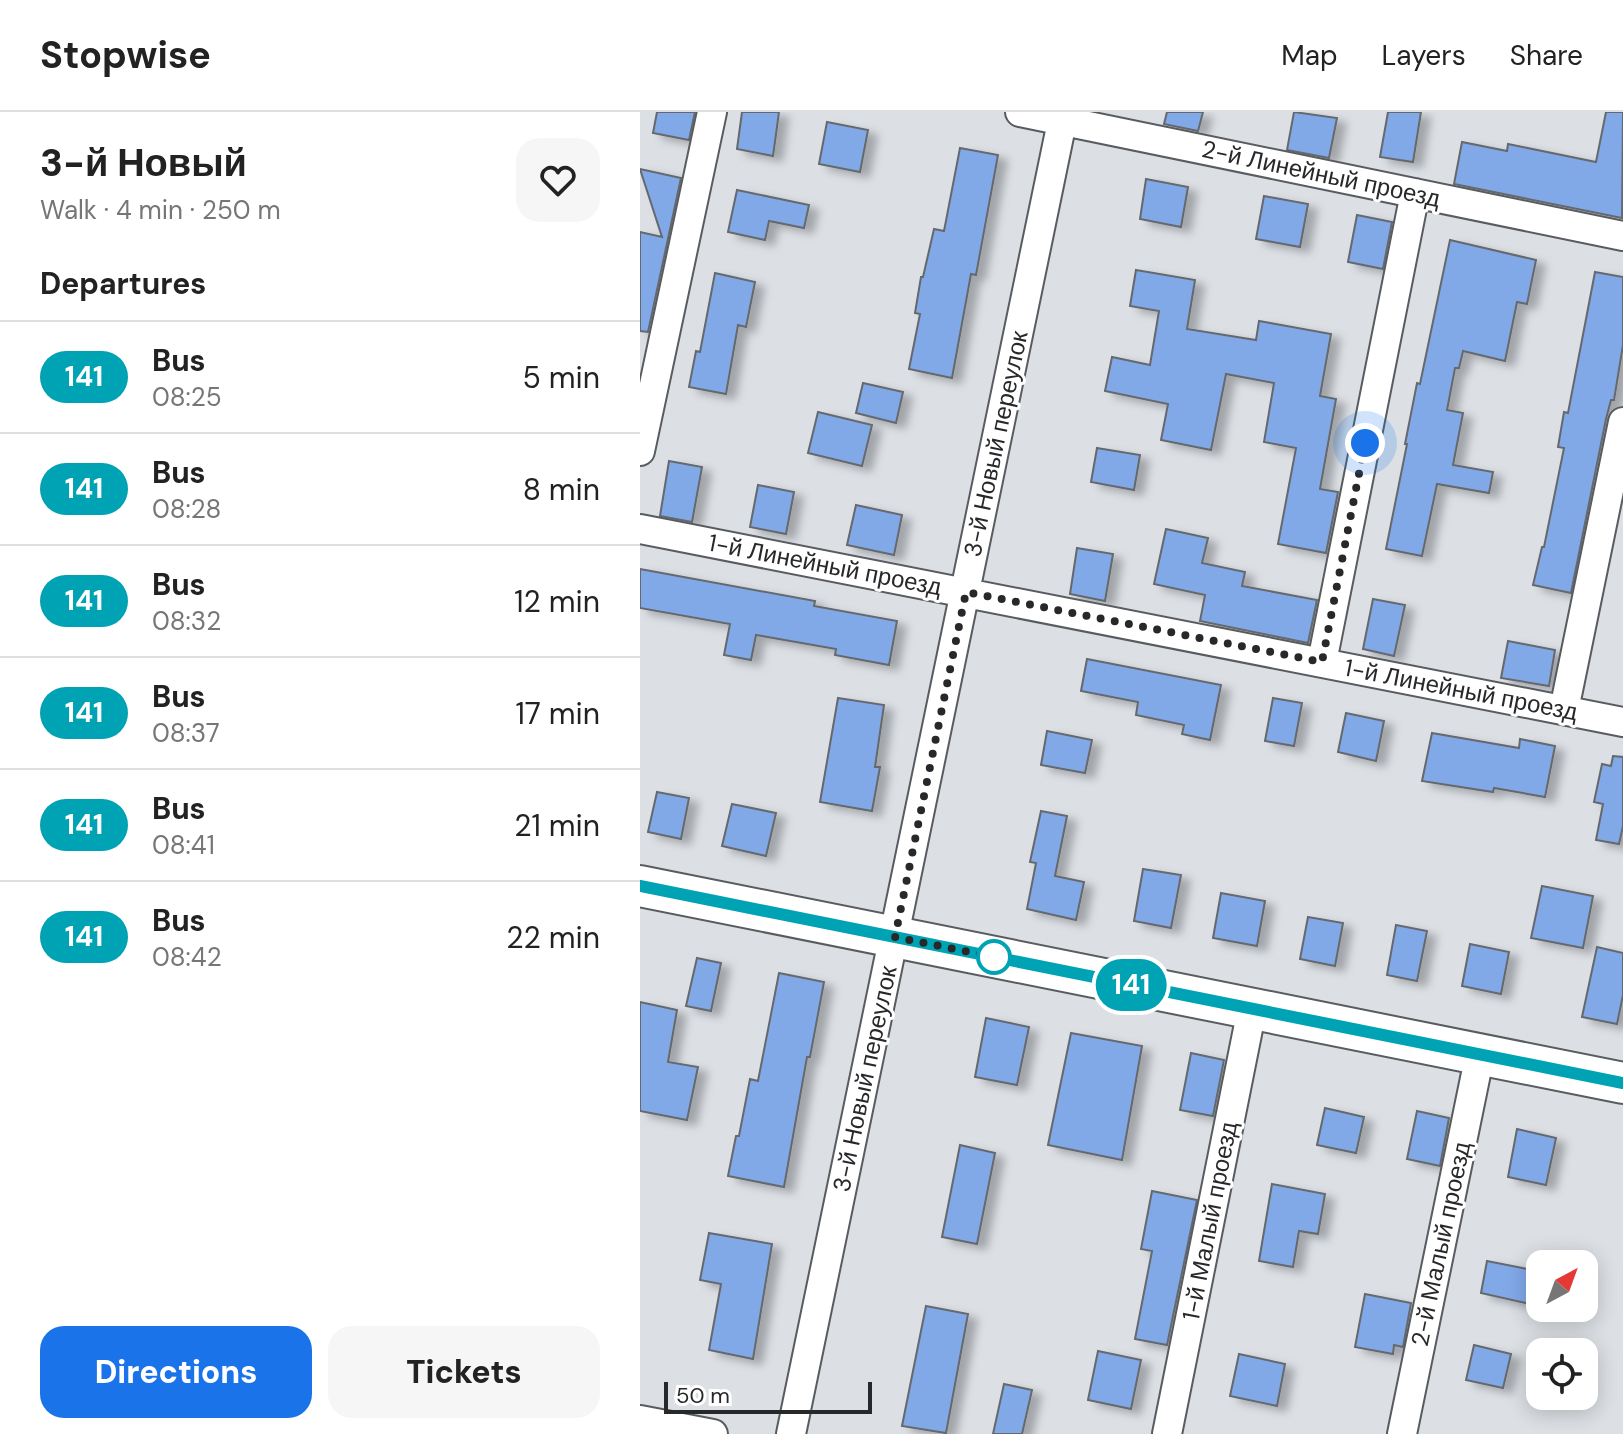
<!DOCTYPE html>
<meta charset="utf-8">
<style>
body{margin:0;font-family:"DM Sans",sans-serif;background:#f6f6f6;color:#222;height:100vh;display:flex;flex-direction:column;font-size:30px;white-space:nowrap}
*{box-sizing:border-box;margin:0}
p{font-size:26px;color:#767676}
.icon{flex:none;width:44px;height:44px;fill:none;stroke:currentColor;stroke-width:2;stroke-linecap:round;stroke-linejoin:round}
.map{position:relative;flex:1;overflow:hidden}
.side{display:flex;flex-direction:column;background:#fff;width:640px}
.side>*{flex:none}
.badge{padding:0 16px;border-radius:26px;font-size:28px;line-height:52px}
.needle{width:52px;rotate:41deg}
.fabs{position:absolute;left:886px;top:1138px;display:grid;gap:16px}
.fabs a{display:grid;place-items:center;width:72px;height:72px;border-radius:16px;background:#fff;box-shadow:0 4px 20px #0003;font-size:40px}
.scale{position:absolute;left:24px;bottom:20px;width:208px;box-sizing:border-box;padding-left:8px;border:4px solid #27282a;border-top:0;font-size:22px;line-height:28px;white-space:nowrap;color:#27282a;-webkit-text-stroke:6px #fff;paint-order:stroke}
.you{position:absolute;width:40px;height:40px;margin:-20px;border:6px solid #fff;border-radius:50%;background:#1a73e8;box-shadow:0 0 0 12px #1a73e833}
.map>.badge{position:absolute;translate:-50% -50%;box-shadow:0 0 0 4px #fff}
h2{padding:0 40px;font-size:30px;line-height:72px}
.round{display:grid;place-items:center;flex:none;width:84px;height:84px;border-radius:24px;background:#f6f6f6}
.headline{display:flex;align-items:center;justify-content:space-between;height:136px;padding:0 40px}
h1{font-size:38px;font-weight:800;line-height:60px}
.button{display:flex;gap:16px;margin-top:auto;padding:16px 40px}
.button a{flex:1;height:92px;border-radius:24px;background:#1a73e8;color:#fff;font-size:32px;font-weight:800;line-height:92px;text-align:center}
.button a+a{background:#f6f6f6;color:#222}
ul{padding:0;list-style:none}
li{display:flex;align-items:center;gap:24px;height:112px;padding:0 40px;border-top:2px solid #e0e0e0}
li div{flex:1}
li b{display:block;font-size:30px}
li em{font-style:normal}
li .badge{min-width:88px;font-weight:700;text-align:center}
header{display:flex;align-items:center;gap:48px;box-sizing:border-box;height:112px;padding:0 40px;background:#fff;border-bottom:2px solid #e0e0e0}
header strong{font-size:38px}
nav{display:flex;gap:44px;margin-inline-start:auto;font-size:28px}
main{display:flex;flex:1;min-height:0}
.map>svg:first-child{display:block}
.building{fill:#81a9e8;stroke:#65696d;stroke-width:2;filter:url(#shadow)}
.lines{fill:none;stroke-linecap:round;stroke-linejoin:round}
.minor-casing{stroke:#585b5f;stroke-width:32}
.secondary-casing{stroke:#585b5f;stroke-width:44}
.minor{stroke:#fff;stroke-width:28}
.secondary{stroke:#fff;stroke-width:40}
.line-casing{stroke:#fff;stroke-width:18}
.line{stroke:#00a3b4;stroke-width:12}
.walk{stroke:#27282a;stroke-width:8;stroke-dasharray:0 14.4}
.stop-dot{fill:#fff;stroke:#00a3b4;stroke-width:4}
.labels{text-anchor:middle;stroke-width:6;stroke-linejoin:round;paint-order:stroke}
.street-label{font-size:24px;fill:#27282a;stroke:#fff}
</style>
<header>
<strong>Stopwise</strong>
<nav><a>Map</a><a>Layers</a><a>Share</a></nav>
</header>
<main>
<section class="side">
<div class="headline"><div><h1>3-й Новый</h1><p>Walk · 4 min · 250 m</p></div><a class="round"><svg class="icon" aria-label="heart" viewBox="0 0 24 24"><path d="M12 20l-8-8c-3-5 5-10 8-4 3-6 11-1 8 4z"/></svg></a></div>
<h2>Departures</h2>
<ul>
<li><span class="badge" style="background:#00a3b4;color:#fff">141</span><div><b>Bus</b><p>08:25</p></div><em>5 min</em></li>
<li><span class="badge" style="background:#00a3b4;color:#fff">141</span><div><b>Bus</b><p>08:28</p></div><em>8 min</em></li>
<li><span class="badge" style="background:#00a3b4;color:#fff">141</span><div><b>Bus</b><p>08:32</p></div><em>12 min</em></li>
<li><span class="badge" style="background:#00a3b4;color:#fff">141</span><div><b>Bus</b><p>08:37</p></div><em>17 min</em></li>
<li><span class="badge" style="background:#00a3b4;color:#fff">141</span><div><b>Bus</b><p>08:41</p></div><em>21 min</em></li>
<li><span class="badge" style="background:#00a3b4;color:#fff">141</span><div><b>Bus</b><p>08:42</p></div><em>22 min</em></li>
</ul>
<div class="button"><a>Directions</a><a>Tickets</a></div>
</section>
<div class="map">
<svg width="983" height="1322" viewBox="0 0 983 1322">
<defs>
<filter id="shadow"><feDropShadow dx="9" dy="5" stdDeviation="4" flood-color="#0004"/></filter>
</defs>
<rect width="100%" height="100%" fill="#dce0e5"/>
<path class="building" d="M17 0H55L49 28 13 21Z
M102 0H139L133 44 97 37Z
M527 0H563L558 19 524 12Z
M654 0 697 6 689 46 647 38Z
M748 0H781L773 50 740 45Z
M966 0H983L982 106 814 72 822 30 867 39 868 32 956 50Z
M187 10 228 18 220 60 179 52Z
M320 36 358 43 336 163 331 162 312 266 269 257 280 202 275 201 281 165H283L294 117 304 119Z
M0 57 41 66 8 220 0 219V120L22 125Z
M506 67 548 75 541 115 500 107Z
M97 78 169 93 164 116 129 109 125 128 88 120Z
M624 84 668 92 660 135 616 127Z
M717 103 752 110 743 157 708 150Z
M810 128 896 148 887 192 877 190 865 249 823 239 819 256H815L807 298 823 301 813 353 853 360 849 381 797 372 782 444 746 437 767 332H765L777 271 780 272Z
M496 158 555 168 547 217 616 228 619 209 691 222 680 284 696 287 680 377 698 380 686 441 638 432 656 336 624 330 634 271 586 262 571 338 521 328 528 292 465 279 472 245 510 253 519 199 490 194Z
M955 160 983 165V233L974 288H971L966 307 931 481 893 473 902 435H904L924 336 918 335 924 300 928 301Z
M75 161 115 170 106 215 98 213 86 282 49 275 56 239 60 240Z
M223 271 263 280 256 311 216 301Z
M178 300 232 313 222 354 168 341Z
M457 336 500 343 494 378 451 370Z
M29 349 62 355 52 410 20 404Z
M118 373 154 380 146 422 110 415Z
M216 393 262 403 254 443 207 433Z
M526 417 568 426 562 451 605 460 602 474 677 488 668 531 560 509 565 483 514 472Z
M437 436 473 442 465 489 430 482Z
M0 457 175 489 174 494 257 509 249 553 195 543 196 537 116 523 111 548 84 543 90 512 0 496Z
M733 487 765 493 754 544 723 537Z
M868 529 915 538 909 574 861 566Z
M447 547 581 573 570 628 542 622 544 613 496 603 498 590 441 579Z
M198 586 244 593 235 655H240L232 699 180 690Z
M633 586 662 591 654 634 625 629Z
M706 601 744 609 736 649 698 640Z
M407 619 452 628 445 661 401 653Z
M792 621 879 636 880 627 915 634 905 685 854 676 853 680 782 669Z
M973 644 983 645V714L979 732 956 728 963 692 954 690 962 652 971 654Z
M17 680 49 686 41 727 8 720Z
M92 692 136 701 126 744 82 734Z
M401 699 427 704 415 764 444 770 436 808 387 797 396 751 390 750Z
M503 757 541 763 531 816 494 809Z
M902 774 953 784 943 836 891 826Z
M581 781 625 789 617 834 573 826Z
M668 805 703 811 695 854 660 847Z
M756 813 787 819 777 869 747 863Z
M830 832 869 840 861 882 822 874Z
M957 835 983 841V883L977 912 942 905Z
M57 846 81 851 71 899 46 894Z
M139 861 184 870 170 945H167L144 1075 88 1064 96 1024H99L110 967 118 969Z
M0 890 37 898 28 950 58 955 47 1008 0 999Z
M346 906 389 915 377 973 335 965Z
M431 921 502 934 482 1048 408 1033Z
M551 941 584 948 573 1004 540 998Z
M685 996 724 1005 716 1041 677 1033Z
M777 999 809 1006 800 1054 767 1047Z
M877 1017 916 1026 906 1073 868 1065Z
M320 1033 355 1041 337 1132 302 1125Z
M632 1072 685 1082 678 1122 659 1119 653 1155 619 1149Z
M512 1079 557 1088 527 1233 495 1227 512 1139 501 1137Z
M69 1121 132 1132 113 1247 69 1238 81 1172 60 1168Z
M847 1149 897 1159 890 1192 841 1181Z
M725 1182 771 1191 763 1235 754 1233 753 1242 715 1235Z
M286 1194 328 1202 306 1321 262 1314Z
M834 1233 871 1242 863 1276 826 1268Z
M458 1239 501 1248 491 1297 448 1288Z
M599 1242 645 1252 637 1294 590 1284Z
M364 1272 392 1278 382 1322H353Z"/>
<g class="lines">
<defs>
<path id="minor" d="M380 0 983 124
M0 339 72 0
M0 417 983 610
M682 550 775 81
M924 598 983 310
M0 1308 73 1322
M151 1322 424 0
M527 1322 612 897
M762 1322 840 942"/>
<path id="secondary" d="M0 774 983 971"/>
</defs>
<use href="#minor" class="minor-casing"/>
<use href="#secondary" class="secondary-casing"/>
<use href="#minor" class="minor"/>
<use href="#secondary" class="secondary"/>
</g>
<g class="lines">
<defs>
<path id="line" d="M0 774 983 971"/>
</defs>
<use href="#line" class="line-casing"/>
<use href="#line" class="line"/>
<path class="walk" d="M354 845 255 825 326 480 682 550 725 331"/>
</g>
<circle class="stop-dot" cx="354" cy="845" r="16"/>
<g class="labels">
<g class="street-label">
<text transform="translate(681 62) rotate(12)" y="8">2-й Линейный проезд</text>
<text transform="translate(356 332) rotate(-78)" y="8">3-й Новый переулок</text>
<text transform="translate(185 453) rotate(11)" y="8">1-й Линейный проезд</text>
<text transform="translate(821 578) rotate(11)" y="8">1-й Линейный проезд</text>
<text transform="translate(225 967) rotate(-78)" y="8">3-й Новый переулок</text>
<text transform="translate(570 1109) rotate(-79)" y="8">1-й Малый проезд</text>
<text transform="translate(801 1132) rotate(-78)" y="8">2-й Малый проезд</text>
</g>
</g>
</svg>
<div class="fabs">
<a><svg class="needle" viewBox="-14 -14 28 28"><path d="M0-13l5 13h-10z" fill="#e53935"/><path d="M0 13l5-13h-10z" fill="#767676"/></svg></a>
<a><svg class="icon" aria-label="locate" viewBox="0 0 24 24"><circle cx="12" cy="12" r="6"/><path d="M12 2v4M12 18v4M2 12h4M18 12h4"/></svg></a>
</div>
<div class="scale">50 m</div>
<div class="you" style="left:725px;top:331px"></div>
<b class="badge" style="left:491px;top:873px;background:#00a3b4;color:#fff">141</b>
</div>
</main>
